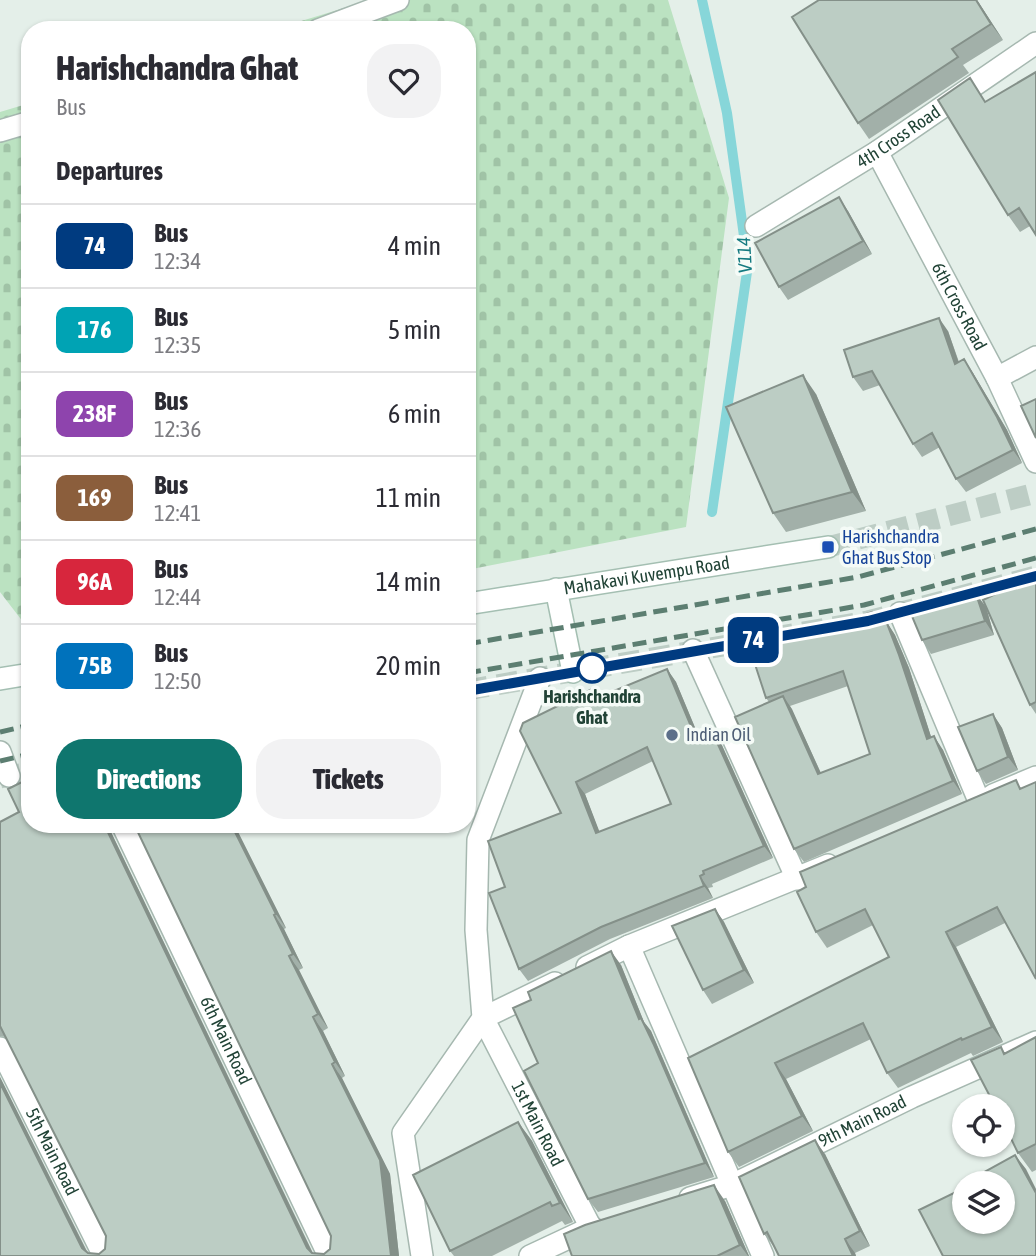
<!DOCTYPE html>
<style>
body{margin:0;font-family:"Asap Condensed",sans-serif;background:#f2f2f3;color:#2b2b33;height:100vh;display:flex;flex-direction:column;font-size:26px;white-space:nowrap}
*{box-sizing:border-box;margin:0}
p{font-size:23px;color:#7c7c81}
.icon{flex:none;width:38px;height:38px;fill:none;stroke:currentColor;stroke-width:2;stroke-linecap:round;stroke-linejoin:round}
.map{position:relative;flex:1;overflow:hidden}
.drawer{position:absolute;left:21px;top:21px;width:455px;height:812px;display:flex;flex-direction:column;background:#fff;border-radius:28px;box-shadow:0 2px 5px #0004}
.drawer>*{flex:none}
.badge{padding:0 14px;border-radius:10px;font-size:24px;line-height:46px}
.controls{position:absolute;left:952px;top:1094px;display:grid;gap:14px}
.controls a{display:grid;place-items:center;width:63px;height:63px;border-radius:50%;background:#fff;box-shadow:0 2px 5px #0004;font-size:35px}
.map>.badge{position:absolute;translate:-50% -50%;box-shadow:0 0 0 4px #fff}
h2{padding:0 35px;font-size:26px;line-height:63px}
.round{display:grid;place-items:center;flex:none;width:74px;height:74px;border-radius:28px;background:#f2f2f3}
.head{display:flex;align-items:center;justify-content:space-between;height:119px;padding:0 35px}
h1{font-size:33px;font-weight:800;line-height:52px}
.primary-button{display:flex;gap:14px;margin-top:auto;padding:14px 35px}
.primary-button a{flex:1;height:80px;border-radius:28px;background:#0f766e;color:#fff;font-size:28px;font-weight:800;line-height:80px;text-align:center}
.primary-button a+a{background:#f2f2f3;color:#2b2b33}
ul{padding:0;list-style:none}
li{display:flex;align-items:center;gap:21px;height:84px;padding:0 35px;border-top:2px solid #e1e1e2}
li div{flex:1}
li b{display:block;font-size:26px}
li em{font-style:normal}
li .badge{min-width:77px;font-weight:700;text-align:center}
.map>svg:first-child{display:block}
.cemetery{fill:url(#cemetery-stones)}
.lines{fill:none;stroke-linecap:round;stroke-linejoin:round}
.stream{stroke:#87d6d9;stroke-width:10}
.secondary-tunnel{stroke:#bdcdc5;stroke-width:21;stroke-dasharray:21 10;stroke-linecap:butt}
.minor-casing{stroke:#a6b8b0;stroke-width:24}
.secondary-casing{stroke:#a4bfb2;stroke-width:24}
.minor{stroke:#fff;stroke-width:21}
.secondary{stroke:#fff;stroke-width:21}
.rail{stroke:#5c7e71;stroke-width:5;stroke-dasharray:14 7;stroke-linecap:butt}
.wall{fill:#a2b0a9;fill-rule:evenodd}
.shaded-wall{fill:#849089}
.building{fill:#bccdc4;stroke:#849089;stroke-width:2;fill-rule:evenodd}
.line-casing{stroke:#fff;stroke-width:16}
.line{stroke:#003b80;stroke-width:10}
.transit-dot{fill:#1a4fb4;stroke:#f5fbf7;stroke-width:2.5}
.stop-dot{fill:#fff;stroke:#003b80;stroke-width:3.5}
.service-dot{fill:#5c6f8a;stroke:#f5fbf7;stroke-width:2.5}
.labels{text-anchor:middle;stroke-width:7;stroke-linejoin:round;paint-order:stroke}
.street-label{font-size:18px;fill:#214336;stroke:#f5fbf7}
.transit-label{font-size:18px;fill:#164399;stroke:#f5fbf7;text-anchor:start}
.stop-label{font-size:18px;font-weight:bold;fill:#214336;stroke:#f5fbf7}
.service-label{font-size:18px;fill:#4e5e75;stroke:#f5fbf7;text-anchor:start}
.water-label{font-size:19px;font-style:italic;fill:#147a80;stroke:#f5fbf7}
</style>
<div class="map">
<svg width="1036" height="1256" viewBox="0 0 1036 1256">
<defs>
<pattern id="cemetery-stones" width="16" height="16" patternUnits="userSpaceOnUse" patternTransform="scale(1.75)"><rect width="16" height="16" fill="#bbe2c1"/><path d="M2 7V4a2 2 0 0 1 4 0v3zM10 15v-3a2 2 0 0 1 4 0v3z" fill="#a0c3a6"/></pattern>
</defs>
<rect width="100%" height="100%" fill="#e4efe9"/>
<path class="cemetery" d="M370 0H668L729 198 686 527 467 570V30H272Z
M30 103V631L0 592V112Z"/>
<g class="lines">
<path class="stream" d="M702 0 727 113 748 265 712 512"/>
<path class="secondary-tunnel" d="M828 547 1036 493
M467 690 868 621 1036 576
M0 778 30 772"/>
<defs>
<g id="minor">
<path d="M318 30 398 0"/>
<path d="M0 131 30 122"/>
<path id="s1" d="M877 152 997 378 1036 462"/>
<path id="s2" d="M756 226 877 152 1036 43"/>
<path d="M997 378 1036 357"/>
<path d="M900 613 979 801"/>
<path d="M693 650 797 879"/>
<path d="M0 752 9 776"/>
<path d="M993 795 1036 777"/>
<path id="s3" d="M122 824 329 1256"/>
<path d="M629 946 763 1256"/>
<path d="M587 967 629 946 828 865"/>
<path d="M483 1018 555 983"/>
<path id="s4" d="M483 1018 591 1228"/>
<path id="s5" d="M0 1048 104 1256"/>
<path id="s6" d="M690 1198 732 1185 912 1097 1036 1042"/>
<path d="M422 1256 403 1133 483 1018 476 930 478 840 540 678"/>
<path d="M530 1256 592 1227"/>
</g>
<g id="secondary">
<path d="M556 589 573 672"/>
<path id="s7" d="M467 604 828 547"/>
<path d="M0 679 30 674"/>
</g>
</defs>
<use href="#minor" class="minor-casing"/>
<use href="#secondary" class="secondary-casing"/>
<use href="#minor" class="minor"/>
<use href="#secondary" class="secondary"/>
<path class="rail" d="M467 644 858 577 1036 529
M467 673 864 605 1036 558
M0 732 30 725
M0 761 30 754"/>
</g>
<path class="wall" d="M977 0 1003 40 963 65 969 73 869 139 858 123Z
M970 78 1030 226 1020 232 1008 215Z
M848 211 872 254 788 300 779 287Z
M948 331 959 362 964 359 973 373 1007 430 1022 463 966 492 956 479 940 447 922 457 913 444 880 385 863 391 853 377Z
M816 394 866 511 786 532 773 513Z
M1036 577V714L1030 705Z
M976 594 986 607 994 635 931 654 922 640Z
M886 621 895 635 909 668 931 737 943 750 962 794 804 862 794 849 769 702 766 698 880 623ZM848 686 870 754 821 773 790 706Z
M667 669 676 682 698 735 720 741 773 858 712 884 713 887 708 888 713 898 610 939 528 981 519 969 561 813 598 697ZM653 761 671 804 599 832 585 794Z
M993 714 1002 728 1018 770 986 784 977 771Z
M1016 780 1005 923 956 947 1003 1042 973 1056 971 1053 898 1088 887 1073 871 1039 786 1079 813 1131 739 1167 728 1152 688 1058 889 957 873 925 827 948 816 932Z
M19 812 110 830 313 1253 324 1254 330 1249 331 1236 134 824H234L286 928 284 929 303 968 299 970 328 1028 323 1031 345 1076 342 1078 390 1174 399 1256H0V1077L88 1253 99 1254 105 1249 106 1236 6 1037 0 1036V822Z
M715 909 724 922 754 983 712 1004 703 990Z
M621 965 644 1022 651 1031 663 1059 714 1177 598 1212 588 1199 538 1063 531 1000Z
M1036 1037V1170L1032 1172 1018 1153 1001 1047 1005 1053Z
M518 1122 532 1141 573 1222 565 1225 562 1221 492 1256H454L450 1251Z
M825 1154 870 1246 855 1253 856 1256H779L775 1248 764 1234Z
M725 1201 749 1256H572Z"/>
<path class="shaded-wall" d="M976 0H977L1003 40 991 24Z
M839 197 848 211 872 254 863 241Z
M939 318 948 331 964 378 955 364Z
M964 359 973 373 1007 430 1022 463 1013 450Z
M803 375 816 394 866 511 852 492Z
M976 594 986 607 994 635 985 621Z
M872 612 881 625 876 624Z
M886 621 895 635 909 668 936 752 927 739Z
M667 669 676 682 704 749 695 736Z
M783 696 792 709 827 787 818 774Z
M993 714 1002 728 1018 770 1008 757Z
M711 729 720 741 773 858 764 846Z
M934 736 943 750 962 794 953 781Z
M576 782 585 794 605 846 596 833Z
M104 824H110V830L314 1256 307 1248Z
M231 824H234L286 928 276 914Z
M700 876 708 888 713 898 704 886Z
M715 909 724 922 754 983 744 970Z
M274 915 284 929 303 968 293 954Z
M946 932 956 947 1003 1042 992 1027Z
M611 951 621 965 644 1022 651 1031 663 1059 714 1177 705 1163 639 1019Z
M289 956 299 970 328 1028 318 1014Z
M313 1017 323 1031 345 1076 335 1062Z
M775 1063 786 1079 813 1131 802 1116Z
M332 1064 342 1078 390 1174 399 1256H391Z
M0 1077 89 1256 82 1248 0 1083Z
M518 1122 532 1141 573 1222 560 1203Z
M815 1140 825 1154 870 1246 860 1231Z
M1015 1155 1026 1169 1036 1189V1193Z
M714 1185 725 1201 749 1256H748L740 1245Z
M845 1239 855 1253 856 1256H853Z"/>
<path class="building" d="M819 0H976L991 24 952 49 958 57 858 123 792 17Z
M1036 72V235L1019 208 1008 215 938 100 970 78 985 102Z
M839 197 863 241 779 287 755 243Z
M939 318 955 364 964 359 997 417 1013 450 956 479 932 433 913 444 872 371 853 377 844 350Z
M803 375 852 492 773 513 726 407Z
M1036 399V438L1021 406Z
M1035 575 1036 577V702L1030 705 983 600Z
M976 594 985 621 922 640 911 614Z
M872 612 876 624 886 621 899 655 927 739 934 736 953 781 794 849 735 717 783 696 818 774 870 754 843 671 766 698 751 652Z
M667 669 695 736 711 729 764 846 703 871 704 874 700 876 704 886 601 927 519 969 489 893 505 887 488 841 561 813 520 731 523 723 592 689 597 698ZM647 747 671 804 596 833 576 782Z
M993 714 1008 757 977 771 958 727Z
M30 778V824H104L307 1248 312 1253 324 1254 330 1249 331 1236 134 824H231L276 914 274 915 293 954 289 956 318 1014 313 1017 335 1062 332 1064 380 1160 391 1256H0V1083L82 1248 88 1253 99 1254 105 1249 106 1236 0 1026V822L19 812 8 789Z
M1016 780 1020 789 1036 782V979L997 907 946 932 992 1027 962 1040 961 1038 887 1073 863 1023 775 1063 802 1116 728 1152 688 1058 889 957 865 909 816 932 797 892 806 887 800 872Z
M715 909 744 970 703 990 672 926Z
M611 951 639 1019 641 1018 654 1045 705 1163 588 1199 524 1071 538 1063 513 1008 531 1000 528 992Z
M1036 1037V1144L1018 1153 1003 1122V1106H995L971 1060 1001 1047 1004 1054Z
M518 1122 560 1203 552 1206 550 1202 450 1251 413 1175Z
M815 1140 860 1231 845 1239 853 1256H779L767 1232 764 1234 739 1177Z
M1015 1155 1036 1193V1256H943L919 1210 964 1188V1222H1003V1183H966V1182Z
M714 1185 740 1245 717 1256H572L564 1234 585 1225Z"/>
<g class="lines">
<defs>
<path id="line" d="M467 691 868 621 1036 576"/>
</defs>
<use href="#line" class="line-casing"/>
<use href="#line" class="line"/>
</g>
<rect class="transit-dot" x="821" y="540" width="14" height="14" rx="3.5"/>
<circle class="stop-dot" cx="592" cy="668" r="14"/>
<circle class="service-dot" cx="672" cy="735" r="7"/>
<g class="labels">
<g class="street-label">
<text dy="6" stroke="none"><textPath href="#s2" startOffset="168">4th Cross Road</textPath></text>
<text dy="6" stroke="none"><textPath href="#s1" startOffset="175">6th Cross Road</textPath></text>
<text dy="6" stroke="none"><textPath href="#s7" startOffset="182">Mahakavi Kuvempu Road</textPath></text>
<text dy="6" stroke="none"><textPath href="#s3" startOffset="240">6th Main Road</textPath></text>
<text dy="6" stroke="none"><textPath href="#s6" startOffset="189">9th Main Road</textPath></text>
<text dy="6" stroke="none"><textPath href="#s4" startOffset="119">1st Main Road</textPath></text>
<text dy="6" stroke="none"><textPath href="#s5" startOffset="116">5th Main Road</textPath></text>
</g>
<g class="transit-label">
<text x="842" y="543">Harishchandra<tspan x="842" dy="21">Ghat Bus Stop</tspan></text>
</g>
<g class="stop-label">
<text x="592" y="703">Harishchandra<tspan x="592" dy="21">Ghat</tspan></text>
</g>
<g class="service-label">
<text x="686" y="741">Indian Oil</text>
</g>
<g class="water-label">
<text transform="translate(744 255) rotate(-93)" y="7">V114</text>
</g>
</g>
</svg>
<div class="controls">
<a><svg class="icon" aria-label="locate" viewBox="0 0 24 24"><circle cx="12" cy="12" r="6"/><path d="M12 2v4M12 18v4M2 12h4M18 12h4"/></svg></a>
<a><svg class="icon" aria-label="layers" viewBox="0 0 24 24"><path d="M12 4l9 5-9 5-9-5zM3 14l9 5 9-5"/></svg></a>
</div>
<b class="badge" style="left:753px;top:640px;background:#003b80;color:#fff">74</b>
<section class="drawer">
<div class="head"><div><h1>Harishchandra Ghat</h1><p>Bus</p></div><a class="round"><svg class="icon" aria-label="heart" viewBox="0 0 24 24"><path d="M12 20l-8-8c-3-5 5-10 8-4 3-6 11-1 8 4z"/></svg></a></div>
<h2>Departures</h2>
<ul>
<li><span class="badge" style="background:#003b80;color:#fff">74</span><div><b>Bus</b><p>12:34</p></div><em>4 min</em></li>
<li><span class="badge" style="background:#00a3b4;color:#fff">176</span><div><b>Bus</b><p>12:35</p></div><em>5 min</em></li>
<li><span class="badge" style="background:#8e44ad;color:#fff">238F</span><div><b>Bus</b><p>12:36</p></div><em>6 min</em></li>
<li><span class="badge" style="background:#8b5e3c;color:#fff">169</span><div><b>Bus</b><p>12:41</p></div><em>11 min</em></li>
<li><span class="badge" style="background:#d7263d;color:#fff">96A</span><div><b>Bus</b><p>12:44</p></div><em>14 min</em></li>
<li><span class="badge" style="background:#0072bc;color:#fff">75B</span><div><b>Bus</b><p>12:50</p></div><em>20 min</em></li>
</ul>
<div class="primary-button"><a>Directions</a><a>Tickets</a></div>
</section>
</div>
